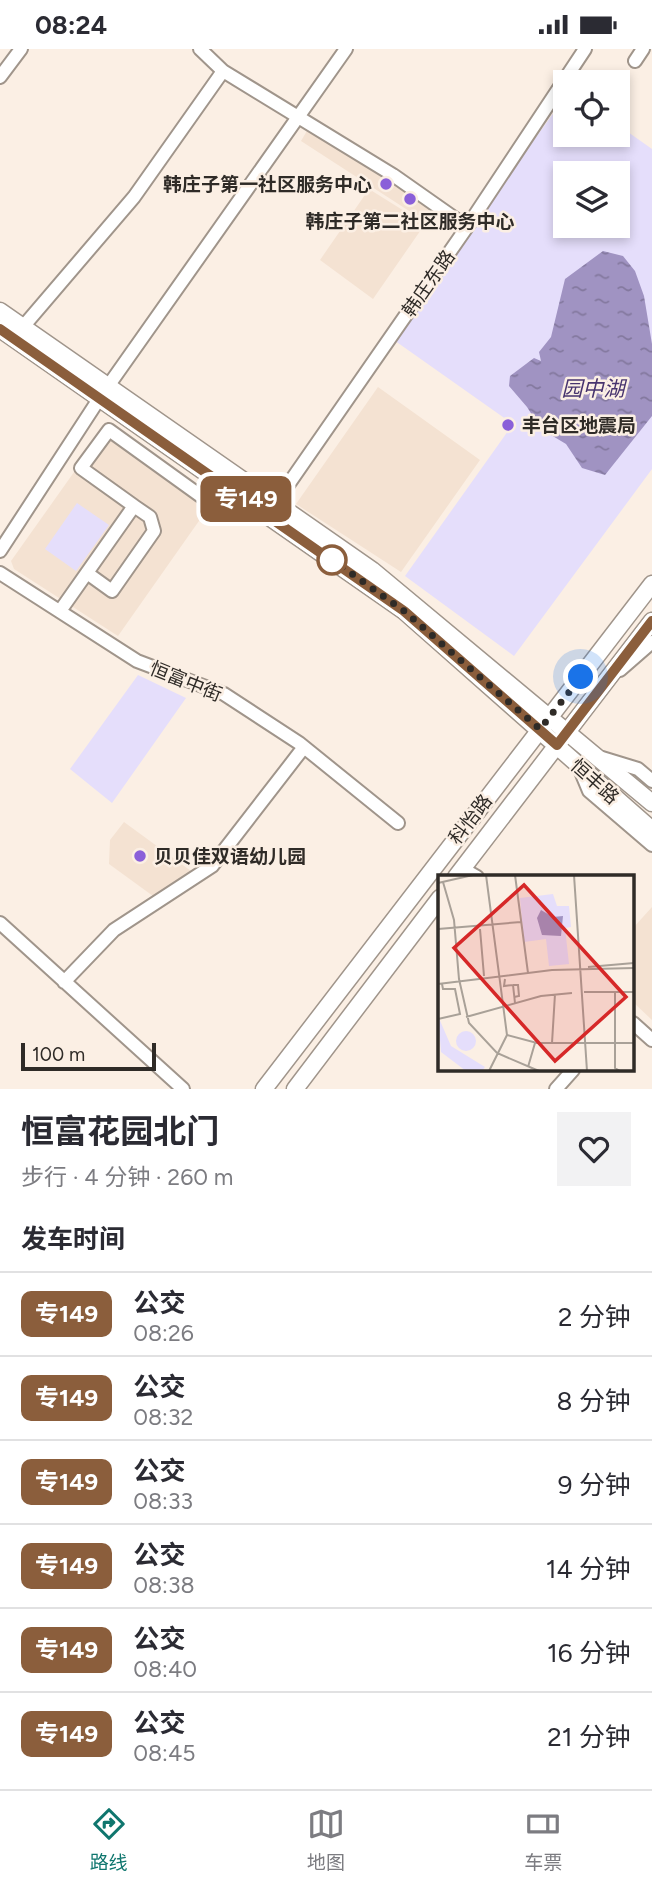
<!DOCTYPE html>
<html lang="zh">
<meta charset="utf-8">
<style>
body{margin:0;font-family:Figtree,"Noto Sans SC",sans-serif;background:#f2f2f3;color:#2b2b33;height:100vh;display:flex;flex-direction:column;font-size:26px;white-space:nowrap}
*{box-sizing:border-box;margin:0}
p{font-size:23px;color:#7c7c81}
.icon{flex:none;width:38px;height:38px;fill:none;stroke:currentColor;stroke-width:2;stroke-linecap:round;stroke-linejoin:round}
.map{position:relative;height:1040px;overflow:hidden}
.drawer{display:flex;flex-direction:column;background:#fff;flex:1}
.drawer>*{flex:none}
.badge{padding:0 14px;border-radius:10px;font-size:24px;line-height:46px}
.controls{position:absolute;left:553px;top:21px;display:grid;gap:14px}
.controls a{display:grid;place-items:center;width:77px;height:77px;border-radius:0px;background:#fff;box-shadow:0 4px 10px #0003;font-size:35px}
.scale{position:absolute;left:21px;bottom:18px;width:135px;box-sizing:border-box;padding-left:7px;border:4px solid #2f2b27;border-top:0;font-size:19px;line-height:24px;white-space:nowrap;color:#2f2b27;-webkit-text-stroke:5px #fbefe4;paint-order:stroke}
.you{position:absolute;width:35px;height:35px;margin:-18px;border:5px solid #fff;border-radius:50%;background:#1a73e8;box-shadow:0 0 0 10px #1a73e833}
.map>.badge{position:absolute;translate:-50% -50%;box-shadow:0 0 0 4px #fff}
h2{padding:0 21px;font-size:26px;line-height:63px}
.round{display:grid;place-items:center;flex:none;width:74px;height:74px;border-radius:0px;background:#f2f2f3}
.headline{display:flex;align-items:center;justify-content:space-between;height:119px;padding:0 21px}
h1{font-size:33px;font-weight:700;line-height:52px}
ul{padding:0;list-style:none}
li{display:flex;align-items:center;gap:21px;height:84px;padding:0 21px;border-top:2px solid #e1e1e2}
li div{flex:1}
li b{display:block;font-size:26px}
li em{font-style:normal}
li .badge{min-width:77px;font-weight:700;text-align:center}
.status{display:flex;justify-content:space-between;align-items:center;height:49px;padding:0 35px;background:#fff;direction:ltr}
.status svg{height:19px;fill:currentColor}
.tabs{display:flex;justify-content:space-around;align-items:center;height:98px;border-top:2px solid #e1e1e2;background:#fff;font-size:19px;color:#7c7c81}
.tabs a{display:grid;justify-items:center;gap:4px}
.tabs .on{color:#0f766e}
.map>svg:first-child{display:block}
.built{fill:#f4e2d2}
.park{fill:#e5defb;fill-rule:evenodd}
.water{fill:url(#water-ripples)}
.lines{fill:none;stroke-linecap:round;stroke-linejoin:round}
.minor-casing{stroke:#a0958b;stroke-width:16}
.major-casing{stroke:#a0958b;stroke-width:19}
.minor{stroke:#fff;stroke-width:12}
.major{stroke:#fff;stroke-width:16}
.line-casing{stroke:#fff;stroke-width:16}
.line{stroke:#8b5e3c;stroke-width:10}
.walk{stroke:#2f2b27;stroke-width:7;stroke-dasharray:0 12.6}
.poi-dot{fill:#8a5fd9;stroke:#fbefe4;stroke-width:2.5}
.stop-dot{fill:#fff;stroke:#8b5e3c;stroke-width:3.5}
.labels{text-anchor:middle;stroke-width:5;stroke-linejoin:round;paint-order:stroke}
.poi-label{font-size:19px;font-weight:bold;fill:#2f2b27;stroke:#fbefe4;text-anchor:start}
.street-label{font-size:19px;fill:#2f2b27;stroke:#fbefe4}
.water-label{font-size:21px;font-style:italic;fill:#47336e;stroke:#fbefe4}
.inset-road{fill:none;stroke:#a9a198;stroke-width:2}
.view{fill:#d62828;fill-opacity:0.15;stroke:#d62828;stroke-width:3.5}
.inset-edge{fill:none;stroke:#2f2b27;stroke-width:3.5}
</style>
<div class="status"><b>08:24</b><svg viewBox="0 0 49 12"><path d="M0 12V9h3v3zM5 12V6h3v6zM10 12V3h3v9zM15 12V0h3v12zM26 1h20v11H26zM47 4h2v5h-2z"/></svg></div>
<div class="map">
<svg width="652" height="1040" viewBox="0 0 652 1040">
<defs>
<pattern id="water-ripples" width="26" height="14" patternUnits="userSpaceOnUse" patternTransform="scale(1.75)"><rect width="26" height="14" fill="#a093c2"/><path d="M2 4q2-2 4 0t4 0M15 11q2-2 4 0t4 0" fill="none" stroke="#83789e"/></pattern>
</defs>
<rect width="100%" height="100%" fill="#fbefe4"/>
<path class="built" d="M311 75 431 159 423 171 301 92Z
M369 140 425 175 373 250 320 211Z
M378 338 480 411 401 523 296 455Z
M113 377 213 452 118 587 14 520 11 512 106 378Z
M124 773 191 822 153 847 109 815 110 791Z
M652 858V971L633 953V879Z"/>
<path class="park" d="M565 48V86H618V76L652 100V420L514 607 405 527 513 375 391 289ZM565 124H618V177H565Z
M77 454 109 476 76 522 45 500Z
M138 626 186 649 112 754 70 720Z"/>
<path class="water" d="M603 202 623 207 635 222 644 247 652 295V367L605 426 582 419 566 395 541 380 527 358 509 337 510 327 534 309 541 312 539 303 551 288 565 230Z"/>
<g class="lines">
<defs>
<path id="minor" d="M200 0 223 22 393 126 467 178
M635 12 643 0
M0 28 21 0
M22 279 134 148 223 22
M272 459 467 178 585 0
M0 502 99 350 346 0
M0 524 137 612 224 645 299 694 398 774
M87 524 112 542 154 482 150 468 134 457
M60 562 134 457 81 419 109 381 202 448 216 429
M620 621 652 593
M602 709 638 720 652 732
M579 718 589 742 652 796
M463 820 477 828
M0 874 183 1040
M64 933 114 881 212 817 304 698
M633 974 652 991
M556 1040 573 1021"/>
<path id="major" d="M0 262 372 521 652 754
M0 280 404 562 652 781
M456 828 652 572
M264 1040 652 535
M295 1040 440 849"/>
</defs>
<use href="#minor" class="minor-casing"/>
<use href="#major" class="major-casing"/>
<use href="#minor" class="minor"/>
<use href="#major" class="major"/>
</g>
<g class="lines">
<defs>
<path id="line" d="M0 280 404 562 557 696 652 572"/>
</defs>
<use href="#line" class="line-casing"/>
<use href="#line" class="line"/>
<path class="walk" d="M332 511 327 507 404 562 540 680 581 628"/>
</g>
<g class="poi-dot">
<circle cx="386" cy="135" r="7"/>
<circle cx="410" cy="150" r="7"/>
<circle cx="508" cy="376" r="7"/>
<circle cx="140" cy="807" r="7"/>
</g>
<circle class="stop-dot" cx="332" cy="511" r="14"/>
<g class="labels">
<g class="poi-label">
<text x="372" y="142" text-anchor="end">韩庄子第一社区服务中心</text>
<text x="410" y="179" text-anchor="middle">韩庄子第二社区服务中心</text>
<text x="522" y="383">丰台区地震局</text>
<text x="154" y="814">贝贝佳双语幼儿园</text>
</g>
<g class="street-label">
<text transform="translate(428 234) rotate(-55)" y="7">韩庄东路</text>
<text transform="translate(186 632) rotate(22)" y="7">恒富中街</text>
<text transform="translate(595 732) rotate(42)" y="7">恒丰路</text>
<text transform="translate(470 770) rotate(-52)" y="7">科怡路</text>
</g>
<g class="water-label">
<text x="593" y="347">园中湖</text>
</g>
</g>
<g transform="translate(438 826)">
<rect width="196" height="196" fill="#fbefe4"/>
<path d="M115 19 119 31H131L133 52 127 53 131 89 111 91 108 64 86 67 82 23ZM0 141 13 171 47 192 44 196H28L3 177ZM18 166a10 10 0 1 1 20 0a10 10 0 1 1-20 0Z" fill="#e5defb"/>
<path d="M103 35 115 42 125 41 123 61 104 60 99 43Z" fill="#a093c2"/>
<path class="inset-road" d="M48 0 69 160 51 196M77 0 90 98M136 0 149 196M5 7 16 45 21 104 31 148 59 178 101 196M0 8 35 0M0 54 83 47M42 54 46 101M150 92 196 88M67 104 66 111 75 110 77 128M0 109 114 95 196 93M75 110H80L81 121 76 122M146 117H196M177 117V193L182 196M28 142 103 121 134 118M0 144 22 139 17 114H5L4 109M69 160 99 168H196M114 168 117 119M90 192 97 168"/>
<path class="view" d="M86 10 188 122 117 186 16 73Z"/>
<rect width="196" height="196" class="inset-edge"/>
</g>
</svg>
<div class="controls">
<a><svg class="icon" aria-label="locate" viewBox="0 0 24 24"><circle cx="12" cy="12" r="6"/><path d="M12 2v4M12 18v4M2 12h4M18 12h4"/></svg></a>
<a><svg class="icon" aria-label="layers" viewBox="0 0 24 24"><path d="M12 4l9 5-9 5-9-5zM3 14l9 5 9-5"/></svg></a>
</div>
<div class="scale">100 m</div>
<div class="you" style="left:581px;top:628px"></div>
<b class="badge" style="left:246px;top:450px;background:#8b5e3c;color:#fff">专149</b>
</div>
<section class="drawer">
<div class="headline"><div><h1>恒富花园北门</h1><p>步行 · 4 分钟 · 260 m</p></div><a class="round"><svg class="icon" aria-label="heart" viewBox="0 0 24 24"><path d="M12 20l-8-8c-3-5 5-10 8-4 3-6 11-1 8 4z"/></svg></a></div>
<h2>发车时间</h2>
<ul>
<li><span class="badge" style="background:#8b5e3c;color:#fff">专149</span><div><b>公交</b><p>08:26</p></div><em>2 分钟</em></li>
<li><span class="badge" style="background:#8b5e3c;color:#fff">专149</span><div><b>公交</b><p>08:32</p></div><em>8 分钟</em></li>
<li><span class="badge" style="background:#8b5e3c;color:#fff">专149</span><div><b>公交</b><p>08:33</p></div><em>9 分钟</em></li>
<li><span class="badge" style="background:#8b5e3c;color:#fff">专149</span><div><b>公交</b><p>08:38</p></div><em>14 分钟</em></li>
<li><span class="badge" style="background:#8b5e3c;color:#fff">专149</span><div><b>公交</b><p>08:40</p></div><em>16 分钟</em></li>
<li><span class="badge" style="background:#8b5e3c;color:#fff">专149</span><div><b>公交</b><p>08:45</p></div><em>21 分钟</em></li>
</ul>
</section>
<nav class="tabs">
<a class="on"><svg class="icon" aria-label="directions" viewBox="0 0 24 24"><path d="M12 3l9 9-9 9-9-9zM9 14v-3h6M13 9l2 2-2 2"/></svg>路线</a>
<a><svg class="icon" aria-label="map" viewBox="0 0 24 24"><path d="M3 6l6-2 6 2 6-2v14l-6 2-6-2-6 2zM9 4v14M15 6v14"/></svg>地图</a>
<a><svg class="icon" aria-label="tickets" viewBox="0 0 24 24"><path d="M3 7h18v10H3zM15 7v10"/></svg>车票</a>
</nav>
